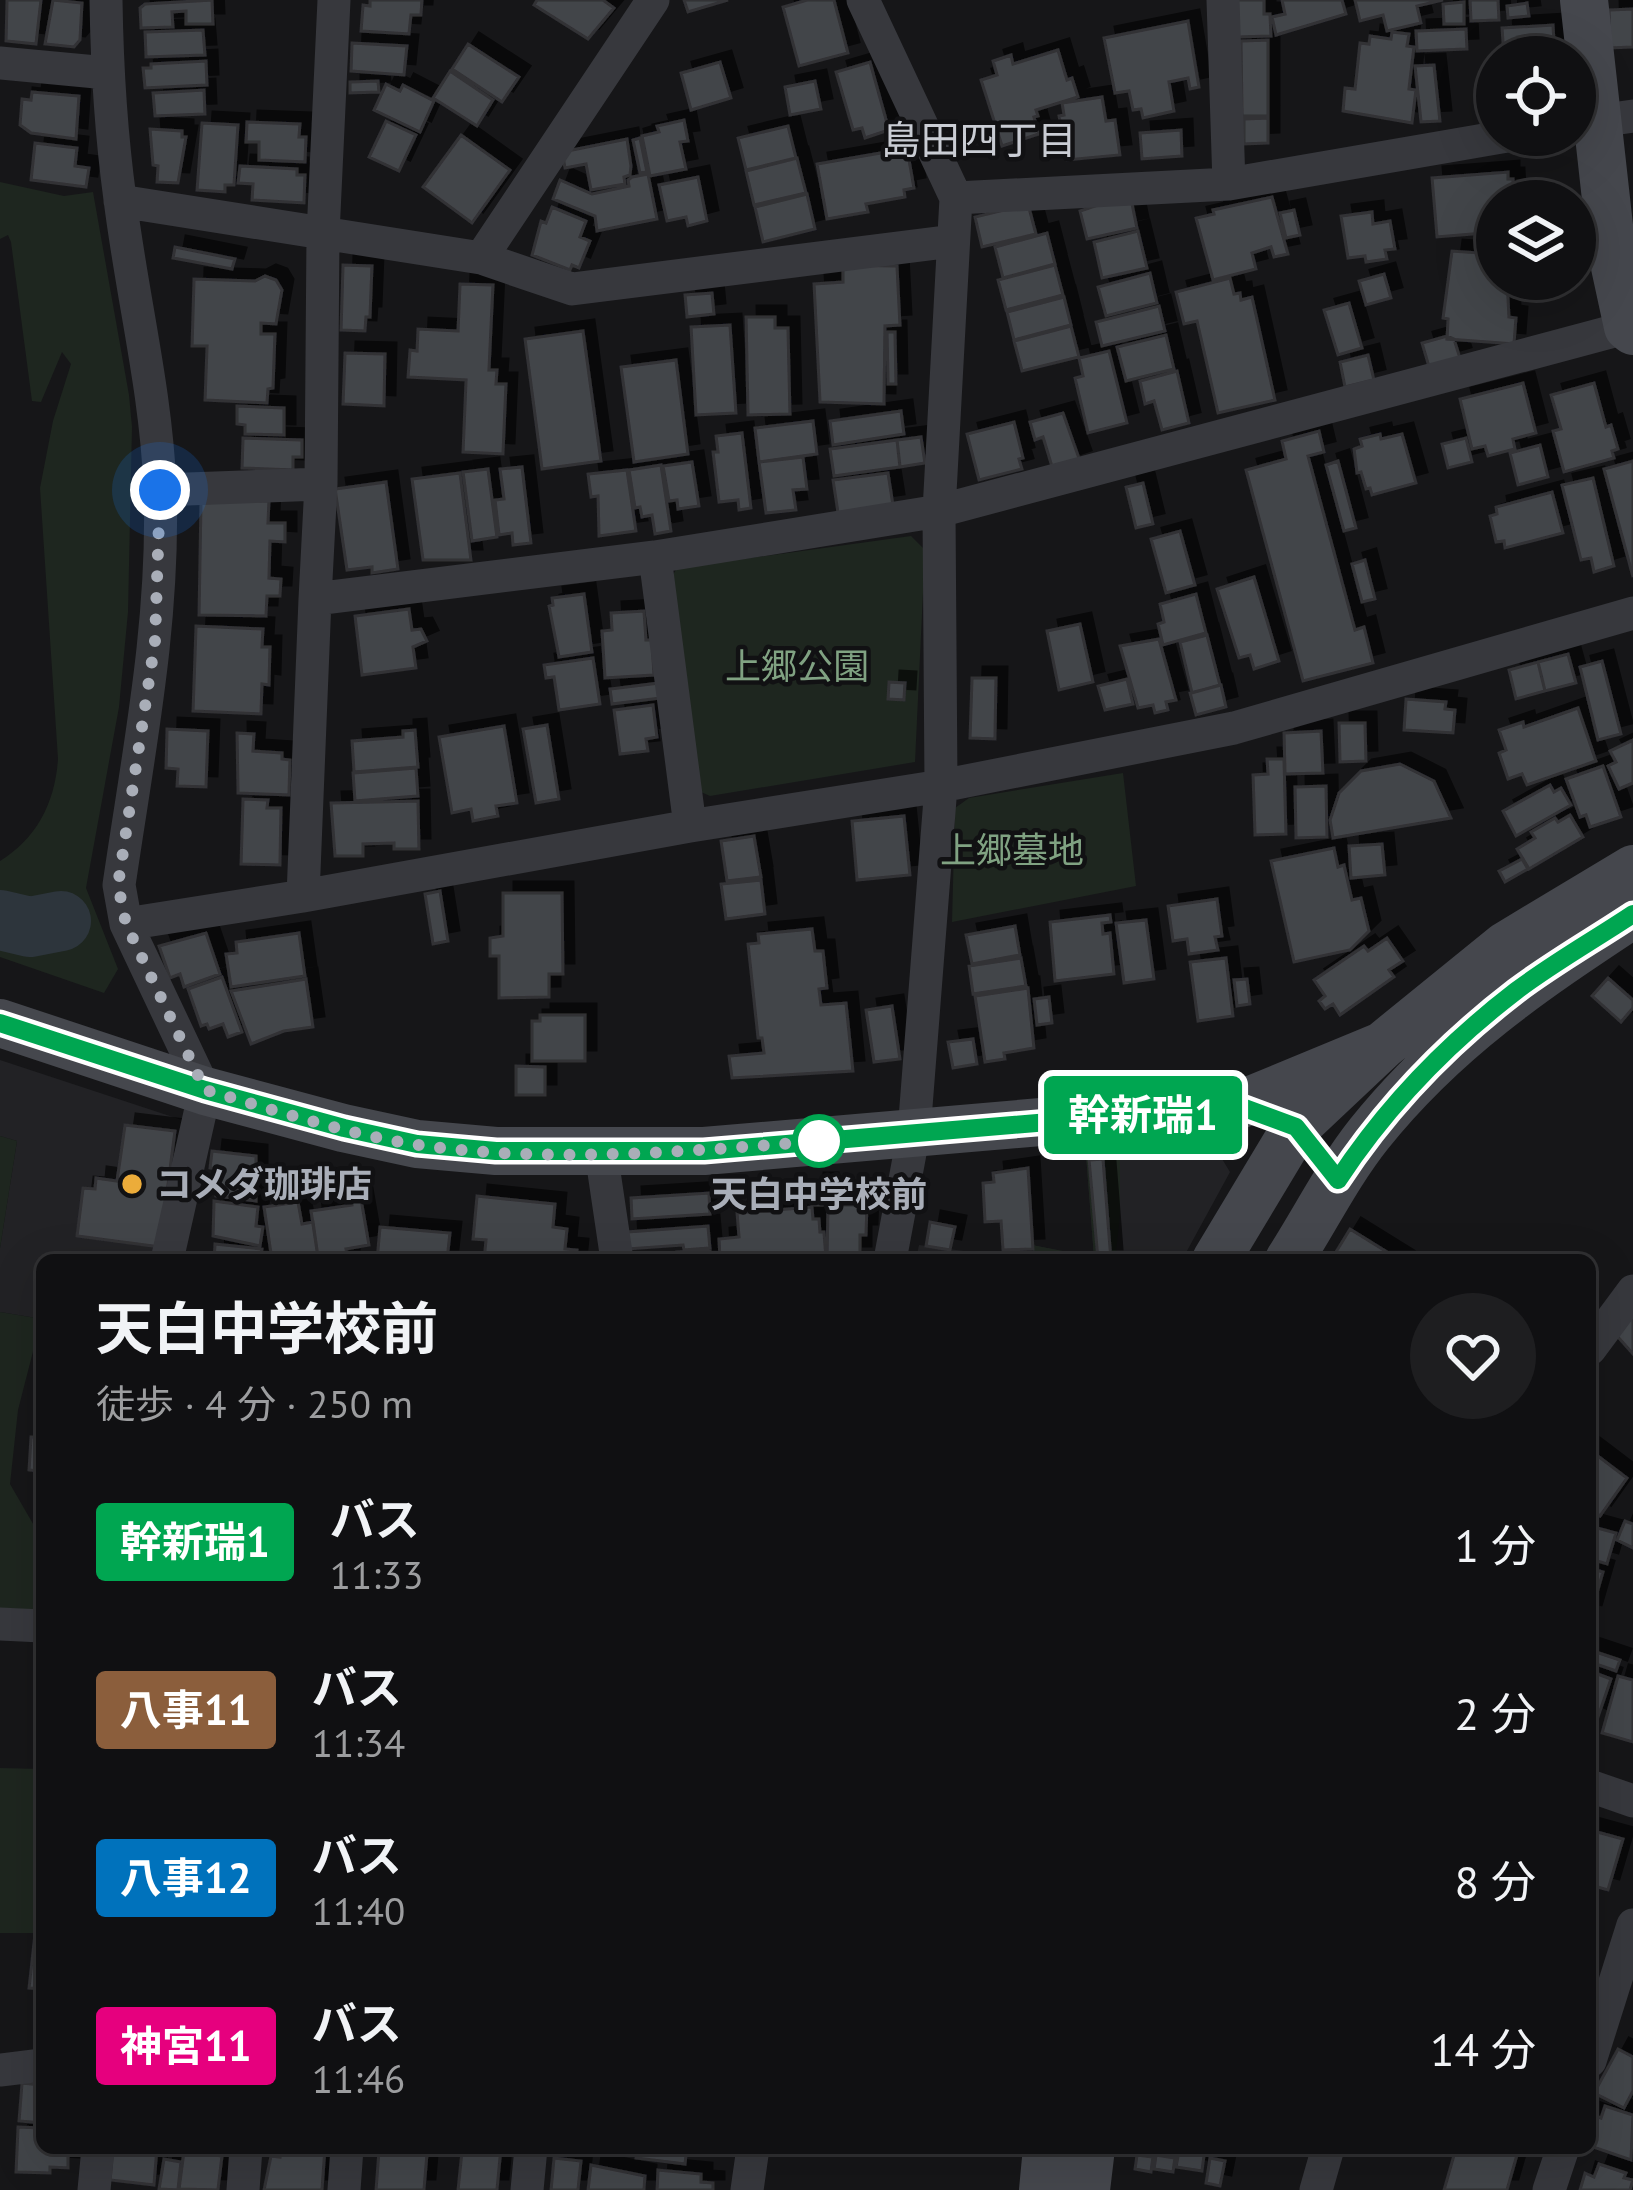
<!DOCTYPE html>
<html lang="ja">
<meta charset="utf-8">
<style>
body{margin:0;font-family:"PT Sans","Noto Sans JP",sans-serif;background:#1e1e20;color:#f1f3f6;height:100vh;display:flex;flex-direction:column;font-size:45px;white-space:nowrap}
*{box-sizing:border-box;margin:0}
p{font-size:39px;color:#9c9d9f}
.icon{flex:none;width:66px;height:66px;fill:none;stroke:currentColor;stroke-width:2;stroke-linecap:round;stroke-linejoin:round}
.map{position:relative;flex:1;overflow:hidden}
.side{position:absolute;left:36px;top:1254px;width:1560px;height:900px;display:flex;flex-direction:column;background:#101012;border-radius:18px;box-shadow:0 12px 48px #0002,0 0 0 3px #303032}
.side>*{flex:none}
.badge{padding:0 24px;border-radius:9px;font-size:42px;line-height:78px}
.buttons{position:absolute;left:1476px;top:36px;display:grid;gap:24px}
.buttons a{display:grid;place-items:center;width:120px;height:120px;border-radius:50%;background:#101012;box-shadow:0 12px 48px #0002,0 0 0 3px #303032;font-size:60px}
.you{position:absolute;width:60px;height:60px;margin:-30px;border:9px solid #fff;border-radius:50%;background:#1a73e8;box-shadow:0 0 0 18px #1a73e833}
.map>.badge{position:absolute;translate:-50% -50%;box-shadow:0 0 0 6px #fff}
.round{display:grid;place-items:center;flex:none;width:126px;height:126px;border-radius:63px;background:#1e1e20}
.head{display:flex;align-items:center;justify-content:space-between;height:204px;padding:0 60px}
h1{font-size:57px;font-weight:700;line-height:90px}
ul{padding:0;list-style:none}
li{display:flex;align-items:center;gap:36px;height:168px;padding:0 60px}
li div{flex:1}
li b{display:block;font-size:45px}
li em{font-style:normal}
li .badge{min-width:132px;font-weight:700;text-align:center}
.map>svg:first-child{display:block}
.built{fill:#222225}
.green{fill:#1e261f}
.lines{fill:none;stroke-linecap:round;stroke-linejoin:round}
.river{stroke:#2d353c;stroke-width:60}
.building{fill:#434448;stroke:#303034;stroke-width:3;filter:url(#shadow)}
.street{stroke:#37383d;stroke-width:33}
.secondary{stroke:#45474d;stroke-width:48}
.line-casing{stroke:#fff;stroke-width:27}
.line{stroke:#00a651;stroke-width:18}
.walk{stroke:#a9aeb8;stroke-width:12;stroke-dasharray:0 21.6}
.stop-dot{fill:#fff;stroke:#00a651;stroke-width:6}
.poi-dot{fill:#ecac3a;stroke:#111113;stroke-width:4.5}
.labels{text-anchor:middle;stroke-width:9;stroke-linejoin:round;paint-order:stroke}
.park-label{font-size:36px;fill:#80a282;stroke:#111113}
.poi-label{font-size:36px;font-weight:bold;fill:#a9aeb8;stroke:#111113;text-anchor:start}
.stop-label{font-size:36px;font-weight:bold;fill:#a9aeb8;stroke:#111113}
.neighbourhood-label{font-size:39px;fill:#cacdd4;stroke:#111113}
</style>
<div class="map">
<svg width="1633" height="2190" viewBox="0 0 1633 2190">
<defs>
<filter id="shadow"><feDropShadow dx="11" dy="-11" stdDeviation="0" flood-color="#0009"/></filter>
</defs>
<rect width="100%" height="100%" fill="#161618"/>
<path class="built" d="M0 1060 182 1120 159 1260H42V1319L0 1312V1248L17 1141 0 1136Z
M1216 1149 1230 1172 1182 1260H916L919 1245 1001 1256 1033 1251 1032 1245 1094 1258 1086 1155Z"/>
<path class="green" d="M0 182 64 196 93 192 129 395 132 427 128 612 119 707 86 888 118 969 104 993 0 957V861C37 838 55 803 58 759L40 488 53 421 71 364 62 352 41 402 32 401 11 242 8 235 0 239Z
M911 536 925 550 915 762 710 796 694 789 668 583 677 568Z
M1123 773 1136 886 952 922 955 808 969 798Z
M0 1136 17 1141 0 1248Z
M1120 1154V1215L1115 1260H1078L1033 1251 1032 1245 1094 1257 1086 1155Z
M0 1312 42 1319V1331L38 1332 18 1410 10 1484 36 1529 42 1610 0 1608Z
M0 1768 42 1769V1933H0Z"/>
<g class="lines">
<path class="river" d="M0 920 30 927 61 921"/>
</g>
<path class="building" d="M7 0H41L36 44 6 41Z
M53 0 82 3 80 40 74 47 45 44Z
M212 0 213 24H186V11L172 12 173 27 141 28 140 8 145 4Z
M370 0H422L421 15H411L409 34 361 31 363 5 370 6Z
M537 0H603L614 8 588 39 534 5Z
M684 0H728L688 12Z
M807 0H834L848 53 799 66 783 7Z
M1237 0H1264V14H1270L1271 36 1238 37Z
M1282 0H1342L1346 14 1276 35 1272 17 1285 14Z
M1355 0H1443L1417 6 1421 23 1387 31 1383 15 1360 21Z
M1470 0H1498L1499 20 1471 21Z
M1464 2V24H1444L1443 4Z
M1527 3 1529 16 1508 18 1507 6Z
M1633 9V47L1610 48 1609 10Z
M1188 21 1199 87 1190 89 1188 78 1169 82 1174 111 1143 118 1141 109 1133 110 1129 91 1115 93 1104 38Z
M1553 25 1555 57H1504L1502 28Z
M1466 29 1467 49 1417 51 1416 31Z
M203 30 205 55 146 57 145 32Z
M1392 32 1409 34 1407 46 1414 47 1409 89 1416 90 1412 123 1343 111 1345 88 1355 89 1360 43 1369 44 1370 36 1391 39Z
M1268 40V116H1242L1241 41Z
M352 43 407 46 404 75 351 71Z
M468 44 519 77 502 102 452 69Z
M1058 50 1067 80 1072 78 1078 97 1036 110 1038 116 1034 117 1039 134 1002 146 981 80 997 75 993 61 1011 55 1013 64Z
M206 61 207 85 145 88 143 68H151V64Z
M720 62 731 98 691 110 681 73Z
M870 62 889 130 865 138 862 128 853 130 836 72Z
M1434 65 1440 121 1421 122 1415 66Z
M450 71 493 100 477 126 433 98Z
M378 81 379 92 350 93V82Z
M815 81 821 109 790 115 785 87Z
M386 84 400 91 403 85 434 101 420 132 374 110Z
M204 90 205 114 155 116 153 93Z
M32 92 79 96 76 139 31 133 20 125 22 99 31 100Z
M1102 97 1106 121 1115 120 1120 155 1067 160 1059 116 1064 115 1062 103Z
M1268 118V143L1244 144V119Z
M684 120 688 141 680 142 686 169 650 176 642 136 659 132 657 126Z
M386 121 416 135 399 171 369 157Z
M247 122 300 124 299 137H306L305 162 259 160V142H246Z
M202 123 238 125 234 185H225V192L197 190Z
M788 126 796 158 746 170 738 138Z
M150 129 182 131V137H186L178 183 157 182 158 166 153 165Z
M1181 130 1182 156 1142 159 1140 133Z
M461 135 510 170 472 223 423 187Z
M640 138 647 172 640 173 633 140Z
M627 139 631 166 630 175 624 177 625 184 591 190 586 164 565 168 562 152Z
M35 143 77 148 75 166 89 168 86 187 31 180Z
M892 151 894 156 908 154 914 188 904 190 905 197 866 204 868 212 827 219 817 164Z
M797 158 806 193 754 205 746 171Z
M240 166 297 169V175H305L304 203 252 200 253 184 238 183Z
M1508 172V179H1513L1514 201H1497V232L1437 237 1432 178Z
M648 174 657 219 597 231 595 216 553 199 560 180 592 194 629 186 628 180 632 177Z
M698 177 707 221 688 226 686 217 667 221 659 185Z
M807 194 815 229 763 242 755 207Z
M1130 194 1137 228 1087 239 1080 211Z
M1272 197 1288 254 1274 257 1271 247 1252 253 1256 269 1213 280 1196 218 1214 214 1213 210Z
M1028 204 1036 234 982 247 975 217Z
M552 207 586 221 580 237 590 241 579 268 572 265 570 270 532 255 541 221 546 223Z
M1294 210 1300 235 1286 238 1280 213Z
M1372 212 1373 224 1390 221 1395 249 1385 250 1387 259 1366 262 1365 256 1348 258 1341 216Z
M1138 231 1147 268 1102 278 1094 242Z
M1047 233 1055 264 1003 278 995 247Z
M175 247 235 259 232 269 173 258Z
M1493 250H1497V279H1507L1509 317 1516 318 1514 344 1447 339 1448 319 1443 318 1452 251 1493 254Z
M343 265 372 266 370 317H366L365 331 341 330Z
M843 265 897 266 900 325 885 326 884 404 820 402 814 284 843 282Z
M1055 265 1063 295 1006 310 998 280Z
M1150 273 1157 303 1106 316 1098 287Z
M1384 274 1391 298 1366 305 1359 281Z
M265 276 276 280 282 290 276 324 261 323V334H275L273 388 268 389 267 403 205 400 207 346H192L194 279 255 281Z
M1230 278 1234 294 1240 293 1241 300 1252 297 1275 400 1218 413 1197 321 1184 324 1176 292Z
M460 284 493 285 489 370H497L496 384H506L503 454 463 452 466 380 408 377 410 350 417 351 418 329 458 331Z
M712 293 714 314 687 317 685 295Z
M1064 297 1071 325 1014 340 1007 312Z
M1349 303 1362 348 1338 355 1324 310Z
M1159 306 1165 331 1102 346 1096 322Z
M746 317H775V328H788L790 414 748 415Z
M730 325 736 413 696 415 691 327Z
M1071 326 1079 357 1022 371 1014 341Z
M583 331 601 461 542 469 525 339Z
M887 332H895L896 384H888Z
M1166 335 1174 369 1126 381 1117 347Z
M1447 336 1454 339 1460 358 1429 367 1422 343Z
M1109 351 1127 423 1088 433 1075 378 1083 376 1079 358Z
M345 353 385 354 384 406 343 404Z
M1368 355 1374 380 1345 387 1340 362Z
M676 360 688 454 634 462 621 367Z
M1177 371 1189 423 1162 430 1154 401 1145 404 1140 381Z
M1523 383 1536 433 1513 439 1515 449 1488 456 1485 446 1472 449 1460 399Z
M1594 383 1606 427 1611 425 1618 449 1612 451 1614 458 1564 472 1553 431 1561 429 1551 395Z
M237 406 284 408V435L245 434V425L237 424Z
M901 411 904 434 833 445 830 421Z
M1063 413 1080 461 1053 470 1043 437 1035 440 1030 422Z
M813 421 817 454 759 462 755 428Z
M1014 422 1023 458 1019 459 1022 469 979 480 967 434Z
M1319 431 1324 452 1308 456 1355 630 1364 627 1373 663 1303 681 1246 470 1286 459 1282 441Z
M742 433 751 508 739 510 738 500 719 502 713 452H718L716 436Z
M1380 434 1381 439 1402 434 1416 483 1372 495 1370 488 1366 489 1361 472 1357 473 1354 449 1362 446 1360 439Z
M921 437 925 463 900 467 897 440Z
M243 438 302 440V457H293V470L242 468Z
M1466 438 1472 462 1448 468 1442 444Z
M897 440 900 467 834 476 830 449Z
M1540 445 1548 477 1518 485 1510 453Z
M803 457 807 489 793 490 796 510 766 513 759 462Z
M1338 461 1356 528 1344 531 1326 465Z
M1633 461V577L1604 469Z
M692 462 699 506 678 509 677 500 669 501 663 466Z
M661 465 671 531 655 534 652 515 642 517 640 507 635 508 629 470Z
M522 467 531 543 513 545 512 533 499 535 495 500 504 499 500 469Z
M488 469 497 537 472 541 463 472Z
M627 470 636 531 599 536 598 496 591 497 588 474Z
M460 473 471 560H423L412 479Z
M888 473 893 505 838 513 833 480Z
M1593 478 1614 566 1594 572 1591 558 1581 560 1562 485Z
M386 482 398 569 372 573V567L347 570 335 489Z
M1143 483 1153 524 1136 528 1126 487Z
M1552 492 1563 533 1505 548 1504 541 1496 542 1490 516 1497 514 1496 507Z
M201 499 269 501 268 523H285V542L270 541 269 578 281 579 280 596H267L266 616 199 615Z
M1180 531 1195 585 1166 593 1151 539Z
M1365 560 1375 599 1362 602 1352 564Z
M1254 577 1279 661 1254 669 1250 655 1239 658 1217 589Z
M584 594 592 652 559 657 549 606 553 605 552 598Z
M1196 594 1206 633 1163 645 1158 624 1164 622 1160 604Z
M409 609 412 630 421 629 427 641 413 647 416 668 362 675 355 616Z
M644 611 646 640H652L654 675 605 678 602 631 612 630 611 613Z
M1080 624 1093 682 1059 690 1047 631Z
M196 626 263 629 262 647H270L269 685 262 684 261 714 193 711Z
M1207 635 1220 685 1192 693 1180 642Z
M1159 639 1176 700 1166 702 1168 710 1155 713 1153 705 1138 708 1120 646Z
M1568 654 1576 683 1545 691 1538 662Z
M593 658 600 704 559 710 554 677 546 678 544 665Z
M1602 661 1621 734 1598 740 1580 667Z
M1538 662 1545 691 1516 699 1509 670Z
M972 678H996L995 739 970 738Z
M1127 679 1133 704 1105 710 1098 686Z
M889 682 905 683 904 700 888 699Z
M659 683 661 698 612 704 610 689Z
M1221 685 1226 707 1196 715 1190 693Z
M1406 699 1446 702 1445 709 1455 710 1453 733 1404 730Z
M653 705 657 737 646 739 648 751 620 754 614 710Z
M1578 708 1596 761 1527 785 1522 774 1508 779 1499 753 1506 750 1499 730 1523 722 1524 727Z
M1339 723H1365L1366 761 1340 762Z
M547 725 559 799 536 803 523 729Z
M504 726 517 803 496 806 498 816 473 821 471 809 452 813 439 737Z
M167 729 208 731 206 787 177 786 178 769 166 768Z
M415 730 418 767 354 772 352 741 403 737V731Z
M1321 731 1323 773 1285 774 1284 733Z
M237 733 254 734 253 751 282 753V759L290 760 289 795 238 793Z
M1633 740V783L1619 789 1608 766 1616 762 1610 751Z
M1267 759H1284L1286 834 1255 835 1253 775 1268 774Z
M1400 764 1434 781 1451 818 1333 838 1330 820 1339 793 1361 771Z
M1603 766 1621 817 1590 827 1586 815 1580 817 1566 779Z
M416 768 418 796 355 801 353 773Z
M1550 785 1554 792 1561 788 1571 805 1516 836 1503 811Z
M1326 786 1327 837 1296 838 1295 787Z
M243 799 268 800 267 808H281L280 865 241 864Z
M418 801 419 849H394V843L363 844V856H335L331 803Z
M1570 815 1583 837 1529 869 1517 849 1535 838 1531 832 1555 818 1558 822Z
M904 816 910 875 857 880 852 821Z
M754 836 761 877 727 881 721 841Z
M1382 844 1385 875 1351 878 1349 846Z
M1334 848 1338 867 1344 865 1352 900 1361 898 1369 931 1350 950 1294 962 1271 861Z
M1522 859 1528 869 1505 882 1499 871Z
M761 880 765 914 726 919 721 884Z
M440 891 448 941 433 944 425 894Z
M503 893H562L563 974H549V997L499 998V956H490V938L503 936Z
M1217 899 1222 936 1215 937 1218 950 1189 954 1187 939 1173 941 1168 906Z
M1110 915 1111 922 1102 923 1103 934 1110 933 1114 974 1055 981 1050 922Z
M1146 920 1154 979 1124 983 1116 923Z
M1015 926 1020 955 972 964 966 935Z
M812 929 815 951H823L827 988 819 989 821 1005 846 1003 853 1071 732 1078 729 1056 764 1053 762 1038H758L748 944 759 943 758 934Z
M206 933 220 974 184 987 180 974 170 978 159 946Z
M299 933 305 976 231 987 226 954 237 953 236 942Z
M1387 938 1403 961 1389 970 1394 977 1340 1015 1333 1004 1325 1009 1319 1001 1325 996 1314 980 1364 946 1368 951Z
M1021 958 1026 986 973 994 969 966Z
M1226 958 1233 1016 1198 1021 1190 962Z
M222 977 242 1032 228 1037 223 1024 209 1029 207 1024 201 1026 188 989Z
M1608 978 1633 1000V1008L1621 1022 1592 996Z
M306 979 313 1027 284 1031 251 1044 231 991Z
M1247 979 1250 1004 1237 1006 1234 980Z
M1028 988 1034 1048 1004 1053 1005 1059 985 1062 975 996Z
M1049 997 1052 1023 1037 1025 1034 999Z
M892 1006 900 1059 874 1062 866 1010Z
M540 1015H585V1061H532V1021H540Z
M973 1039 977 1064 953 1068 948 1042Z
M516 1066 545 1067V1095H516Z
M125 1125 175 1131 160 1247 77 1236 83 1188 95 1189 96 1178 117 1181Z
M212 1151 256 1156V1201L216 1196 220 1169 210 1168Z
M1103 1159 1111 1260H1098L1089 1160Z
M1028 1168 1033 1249 1003 1250 1001 1221 985 1222 983 1183 994 1182 993 1173Z
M813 1184H827L826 1205H812Z
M709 1193 710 1214 632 1219 631 1198Z
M477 1196 555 1204 553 1227 567 1229 565 1249 577 1250 576 1260H484L486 1240 473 1239Z
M361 1199 369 1245 346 1249 348 1260H303L318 1257 311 1211 352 1205V1201Z
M214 1201 258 1207 256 1226 263 1227 260 1246 213 1236Z
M298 1202 302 1224 313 1222 318 1257 272 1260 264 1207Z
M828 1205H867L866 1235H860V1257H827Z
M812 1207 813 1219H819L820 1232H824L826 1258 720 1260 719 1239 739 1237 737 1213Z
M930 1222 955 1227 950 1250 926 1246Z
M708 1226 710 1248 684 1250 683 1245 628 1249 627 1232Z
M380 1227 450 1233 447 1260H377Z
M1350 1229 1400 1260H1331Z
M215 1244 262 1249 260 1260H214Z
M710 1250V1260H678L677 1252Z
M1633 1315V1354L1617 1336Z
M42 1385V1497H37L38 1471 29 1470 31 1437H38Z
M1590 1450 1627 1478 1600 1516 1590 1508Z
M1625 1521 1633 1524V1548L1617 1540Z
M1590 1526 1616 1533 1607 1564 1590 1559Z
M1590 1568 1603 1572 1590 1617Z
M1590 1650 1620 1660 1616 1671 1590 1662Z
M1590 1671 1611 1679 1597 1720 1590 1717Z
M1618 1676 1633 1680V1742L1602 1733Z
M1590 1830 1623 1839 1608 1890 1590 1885Z
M35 1934 42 1935V1989L29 1988Z
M1618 2049 1633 2057V2091L1624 2108 1594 2093Z
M22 2083 42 2085V2123L19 2121Z
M1605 2106 1633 2115 1631 2160 1590 2146V2114L1601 2118Z
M18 2127 42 2128V2148H68V2168L50 2167V2173L16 2172Z
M113 2148H157L154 2185 110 2180Z
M281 2148H325L322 2190H264L271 2156 280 2157Z
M455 2148H501L497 2190H458L462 2151Z
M637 2148H687L685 2164 636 2158Z
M1170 2148H1205L1202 2171 1176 2167 1178 2156 1169 2155Z
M1438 2148H1519L1507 2190H1444L1454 2155Z
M379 2150 427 2154 424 2190H376Z
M184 2151 222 2156 218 2190 179 2189Z
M1137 2155 1153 2157 1151 2172 1135 2169Z
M1156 2155 1175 2158 1173 2172 1154 2169Z
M554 2158 581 2161 578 2190H551Z
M1210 2158 1225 2161 1220 2186 1206 2183Z
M164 2159 181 2162 178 2190 159 2189Z
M1599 2164 1626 2173 1624 2178 1633 2180 1630 2190H1580L1585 2173 1594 2177Z
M591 2165 645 2176 644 2190H588Z
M658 2170 701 2174V2182L713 2183V2190H657Z"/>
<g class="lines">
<path class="street" d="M106 0C107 67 111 133 120 199 132 296 156 390 160 487 165 621 138 754 119 885L126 924 205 1091 167 1260
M863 0 956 198 939 511 941 786 914 1132 890 1260
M1223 0 1229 184
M0 63 107 73
M1577 124 1633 116
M956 198 1229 184 1513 135
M120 201 481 258 572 289 953 241
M481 258 653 0
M160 490 321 484
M655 557 690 826
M315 599 321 484 323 234 334 0
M303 896 690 826 941 786 1234 728 1633 613
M126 924 303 896 315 599 655 557 939 511 1633 326
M601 1152 617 1260
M1590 1349 1633 1291
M0 1624 42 1626
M1590 1786 1633 1801
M1590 2061 1633 1925
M0 2070 42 2065
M94 2190 98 2148
M243 2190 246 2148
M344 2190 347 2148
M527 2190 531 2148
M747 2190 753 2148
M1316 2190 1328 2148
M1549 2190 1563 2148"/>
<path class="secondary" d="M1584 0 1612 253 1628 327 1633 331
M0 1023 205 1091 343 1128 417 1144 496 1151H704L1239 1105 1382 1046
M1216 1260 1296 1127 1382 1046 1505 946 1633 869
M1289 1260C1316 1218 1338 1173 1369 1134 1445 1039 1533 980 1633 914
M1043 2190 1047 2148
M1086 2190 1091 2148"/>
</g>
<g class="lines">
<defs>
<path id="line" d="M0 1023 205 1090 344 1128 417 1144 496 1151H704L1239 1106 1296 1127 1338 1180C1386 1107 1447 1044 1516 991 1553 963 1594 940 1633 914"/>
</defs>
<use href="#line" class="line-casing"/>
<use href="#line" class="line"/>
<path class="walk" d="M160 490 155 641 118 885 126 924 205 1090C275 1110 346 1134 418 1145 550 1164 698 1151 830 1140L819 1141"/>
</g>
<circle class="stop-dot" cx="819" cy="1141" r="24"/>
<circle class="poi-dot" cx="132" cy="1184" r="12"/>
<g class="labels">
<g class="park-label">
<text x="797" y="679">上郷公園</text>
<text x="1012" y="863">上郷墓地</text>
</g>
<g class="poi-label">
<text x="156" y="1197">コメダ珈琲店</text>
</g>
<g class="stop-label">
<text x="819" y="1207">天白中学校前</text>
</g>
<g class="neighbourhood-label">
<text x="979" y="154">島田四丁目</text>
</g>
</g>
</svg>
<div class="buttons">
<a><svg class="icon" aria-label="locate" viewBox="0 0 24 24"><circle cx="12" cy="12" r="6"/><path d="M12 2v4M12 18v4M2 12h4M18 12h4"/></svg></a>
<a><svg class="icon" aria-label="layers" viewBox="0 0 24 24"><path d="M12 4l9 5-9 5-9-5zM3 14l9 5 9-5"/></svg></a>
</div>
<div class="you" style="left:160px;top:490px"></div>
<b class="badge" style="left:1143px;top:1115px;background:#00a651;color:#fff">幹新瑞1</b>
<section class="side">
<div class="head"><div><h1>天白中学校前</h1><p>徒歩 · 4 分 · 250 m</p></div><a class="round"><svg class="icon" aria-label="heart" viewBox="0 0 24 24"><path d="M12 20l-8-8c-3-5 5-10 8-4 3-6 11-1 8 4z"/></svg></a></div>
<ul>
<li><span class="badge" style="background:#00a651;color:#fff">幹新瑞1</span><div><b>バス</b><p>11:33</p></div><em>1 分</em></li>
<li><span class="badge" style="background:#8b5e3c;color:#fff">八事11</span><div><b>バス</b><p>11:34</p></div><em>2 分</em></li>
<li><span class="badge" style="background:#0072bc;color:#fff">八事12</span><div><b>バス</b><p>11:40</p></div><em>8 分</em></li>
<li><span class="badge" style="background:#e6007e;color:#fff">神宮11</span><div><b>バス</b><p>11:46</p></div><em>14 分</em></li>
</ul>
</section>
</div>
